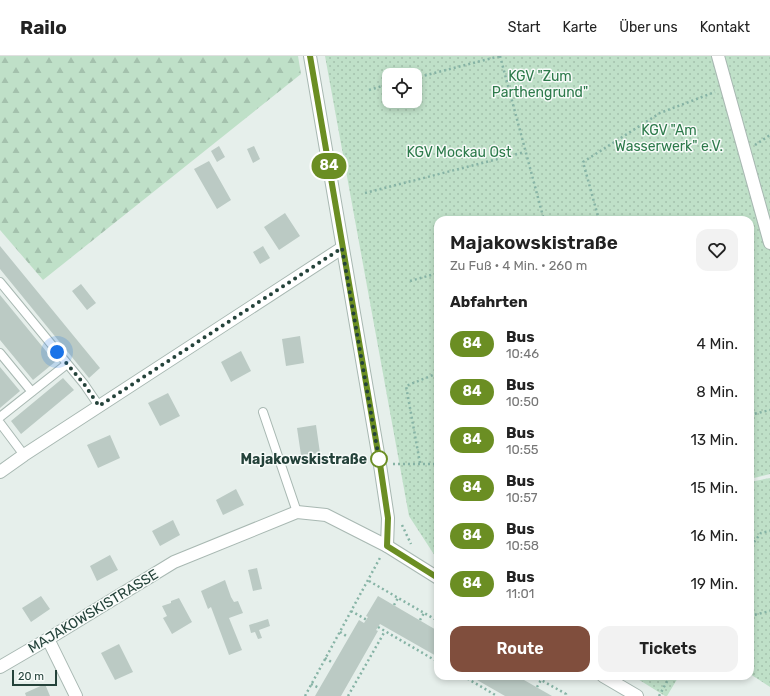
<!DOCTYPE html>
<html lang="de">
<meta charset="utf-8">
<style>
body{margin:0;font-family:Rubik,sans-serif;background:#f2f2f2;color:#222;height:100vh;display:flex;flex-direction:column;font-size:15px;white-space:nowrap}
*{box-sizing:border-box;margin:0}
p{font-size:13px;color:#767676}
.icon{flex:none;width:22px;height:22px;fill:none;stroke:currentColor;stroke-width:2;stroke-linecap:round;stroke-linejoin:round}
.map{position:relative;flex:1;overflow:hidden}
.sheet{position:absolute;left:434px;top:160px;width:320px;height:464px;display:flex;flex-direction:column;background:#fff;border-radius:12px;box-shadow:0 2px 6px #0003}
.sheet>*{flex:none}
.badge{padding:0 8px;border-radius:13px;font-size:14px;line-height:26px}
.buttons{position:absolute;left:382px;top:12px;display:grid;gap:8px}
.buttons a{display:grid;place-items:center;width:40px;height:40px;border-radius:8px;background:#fff;box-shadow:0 2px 6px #0003;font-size:20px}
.scale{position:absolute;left:12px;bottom:10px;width:45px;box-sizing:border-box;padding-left:4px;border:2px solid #24423a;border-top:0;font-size:11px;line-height:14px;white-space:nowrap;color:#24423a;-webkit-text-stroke:3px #f7fbf9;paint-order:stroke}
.you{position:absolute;width:20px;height:20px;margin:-10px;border:3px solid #fff;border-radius:50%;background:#1a73e8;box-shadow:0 0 0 6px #1a73e833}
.map>.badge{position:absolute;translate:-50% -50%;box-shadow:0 0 0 2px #fff}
h2{padding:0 16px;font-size:15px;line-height:36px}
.round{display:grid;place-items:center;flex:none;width:42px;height:42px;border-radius:12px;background:#f2f2f2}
.headline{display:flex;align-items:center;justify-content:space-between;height:68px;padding:0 16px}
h1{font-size:19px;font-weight:600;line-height:30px}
.cta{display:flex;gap:8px;margin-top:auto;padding:8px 16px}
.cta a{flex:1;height:46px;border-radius:12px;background:#804e3d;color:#fff;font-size:16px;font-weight:600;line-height:46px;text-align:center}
.cta a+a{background:#f2f2f2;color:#222}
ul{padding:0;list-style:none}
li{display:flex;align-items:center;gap:12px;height:48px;padding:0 16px}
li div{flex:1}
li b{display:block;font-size:15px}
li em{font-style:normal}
li .badge{min-width:44px;font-weight:700;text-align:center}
header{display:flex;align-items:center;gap:24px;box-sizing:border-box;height:56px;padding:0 20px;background:#fff;border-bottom:1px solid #e0e0e0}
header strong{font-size:19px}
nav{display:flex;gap:22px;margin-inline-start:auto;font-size:14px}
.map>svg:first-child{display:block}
.forest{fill:url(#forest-firs)}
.garden{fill:url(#garden-dots);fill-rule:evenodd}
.building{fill:#bbcac4}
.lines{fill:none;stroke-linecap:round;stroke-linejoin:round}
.service-casing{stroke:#a8b8b2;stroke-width:10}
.minor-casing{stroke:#a8b8b2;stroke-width:14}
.tertiary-casing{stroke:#a8b8b2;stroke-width:14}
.path{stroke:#86b3a5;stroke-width:2.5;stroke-dasharray:2 3;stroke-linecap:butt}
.service{stroke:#fff;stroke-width:8}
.minor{stroke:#fff;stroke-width:12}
.tertiary{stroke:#fff;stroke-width:12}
.line-casing{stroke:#fff;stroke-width:9}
.line{stroke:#6b8e23;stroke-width:6}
.walk{stroke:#24423a;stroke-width:4;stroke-dasharray:0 7.2}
.stop-dot{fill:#fff;stroke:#6b8e23;stroke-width:2}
.labels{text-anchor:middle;stroke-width:3;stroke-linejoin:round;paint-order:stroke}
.park-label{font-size:14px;fill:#2d7a4b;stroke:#f7fbf9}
.stop-label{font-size:14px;font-weight:bold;fill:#24423a;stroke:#f7fbf9;text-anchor:end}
.street-label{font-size:14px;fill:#24423a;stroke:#f7fbf9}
</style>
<header>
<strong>Railo</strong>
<nav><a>Start</a><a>Karte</a><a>Über uns</a><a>Kontakt</a></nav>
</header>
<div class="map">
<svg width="770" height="640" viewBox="0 0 770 640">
<defs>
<pattern id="forest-firs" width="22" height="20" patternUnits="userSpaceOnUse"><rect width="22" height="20" fill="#bfe0c8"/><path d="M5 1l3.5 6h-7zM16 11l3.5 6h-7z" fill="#a4c1ad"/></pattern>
<pattern id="garden-dots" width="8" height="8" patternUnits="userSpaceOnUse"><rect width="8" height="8" fill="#bfe0c8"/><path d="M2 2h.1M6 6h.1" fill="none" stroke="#a4c1ad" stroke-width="1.8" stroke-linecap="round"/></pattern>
</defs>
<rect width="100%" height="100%" fill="#e6efeb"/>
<path class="forest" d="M0 0H298L301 18 43 224 0 174Z"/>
<path class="garden" d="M325 0H770V418L750 423V164H438V502L435 500 409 460ZM389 19H415V45H389Z
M770 422V631L750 618V426Z
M633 620H679L667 640H665Z"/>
<path class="building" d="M219 90 225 101 217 106 211 95Z
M254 90 260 103 253 107 247 93Z
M209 105 231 144 217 153 194 113Z
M285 157 300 180 279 194 264 171Z
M0 190 100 312 89 322 0 213Z
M263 190 270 202 260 208 253 196Z
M81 228 96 247 87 254 72 235Z
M0 239 55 306 33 324 0 284Z
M300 280 304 307 286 310 282 283Z
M241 295 251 315 231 326 221 306Z
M0 311 20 335 0 352Z
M63 322 74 334 21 378 11 365Z
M168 337 180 360 160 370 148 347Z
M316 369 320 397 301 399 297 372Z
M110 379 120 402 98 412 87 389Z
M236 433 244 449 223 459 216 444Z
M173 464 180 479 160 490 152 475Z
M110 499 118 514 97 525 90 510Z
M257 512 262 533 253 535 248 514Z
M225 524 231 541 234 546 238 545 243 557 229 562 242 594 229 599 211 551 208 553 201 535Z
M41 540 50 553 31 566 22 552Z
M378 540 438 575V601L380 568 376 574 378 575 341 640H315L359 564 364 567 368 561 366 560Z
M179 542 192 566 172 578 163 562 167 560 162 550 171 547V545Z
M268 563 270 570 259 574 262 582 258 583 255 576 251 577 249 569Z
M119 588 133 616 115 624 101 597Z
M470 620H517L552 640H505Z
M45 628 50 640H26L25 637Z"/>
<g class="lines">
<defs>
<path id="service" d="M0 226 84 328 99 350
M0 297 32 336
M263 356 297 456
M0 361 67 308
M0 367 24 399"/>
<path id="minor" d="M718 0 770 187
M0 416 24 399 342 192
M48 583 76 640
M0 611 48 583 174 506 297 456 326 459 387 490"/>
<path id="tertiary" d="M310 0 380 409 388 462 387 490 438 522
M603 620 637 640"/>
</defs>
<use href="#service" class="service-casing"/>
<use href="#minor" class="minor-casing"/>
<use href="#tertiary" class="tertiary-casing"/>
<path class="path" d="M500 0 544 164
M415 22 500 0
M369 34 389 28
M755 89 770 79
M365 137 525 96
M599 164 583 106 660 57 715 36
M410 225 438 217
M750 359 770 354
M420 407 406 330 438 317
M393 408H438
M402 469 411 488
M751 490 761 477 770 475
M369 525 438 565
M394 549 398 542
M351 555 367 564
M750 560 770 555
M420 564 424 557
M378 571 438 606
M340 576 348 581
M325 602 333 607
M463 620 497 640
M534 620 566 638 565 640
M311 628 319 632
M537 631 541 624
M305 640 381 500
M348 640 385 575
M659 640 670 620"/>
<use href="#service" class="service"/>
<use href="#minor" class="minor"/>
<use href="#tertiary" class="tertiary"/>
</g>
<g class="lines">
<defs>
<path id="line" d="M310 0 380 408 388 462 387 490 438 522"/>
</defs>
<use href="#line" class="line-casing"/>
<use href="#line" class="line"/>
<path class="walk" d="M57 296 84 328 99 350 342 192 379 403"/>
</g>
<circle class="stop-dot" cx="379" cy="403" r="8"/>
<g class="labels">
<g class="park-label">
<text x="540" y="25">KGV "Zum<tspan x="540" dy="16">Parthengrund"</tspan></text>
<text x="669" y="79">KGV "Am<tspan x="669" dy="16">Wasserwerk" e.V.</tspan></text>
<text x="459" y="101">KGV Mockau Ost</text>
</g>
<g class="stop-label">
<text x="367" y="408">Majakowskistraße</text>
</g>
<g class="street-label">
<text transform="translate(93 555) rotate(-31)" y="5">MAJAKOWSKISTRASSE</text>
</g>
</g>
</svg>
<div class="buttons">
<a><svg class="icon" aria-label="locate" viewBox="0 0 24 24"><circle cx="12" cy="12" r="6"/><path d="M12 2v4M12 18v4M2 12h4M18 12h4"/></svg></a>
</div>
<div class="scale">20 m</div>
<div class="you" style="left:57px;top:296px"></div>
<b class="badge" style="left:329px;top:110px;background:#6b8e23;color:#fff">84</b>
<section class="sheet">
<div class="headline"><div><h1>Majakowskistraße</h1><p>Zu Fuß · 4 Min. · 260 m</p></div><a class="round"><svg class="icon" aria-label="heart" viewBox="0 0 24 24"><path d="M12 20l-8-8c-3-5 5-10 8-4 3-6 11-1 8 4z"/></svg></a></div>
<h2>Abfahrten</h2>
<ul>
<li><span class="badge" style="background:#6b8e23;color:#fff">84</span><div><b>Bus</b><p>10:46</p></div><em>4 Min.</em></li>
<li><span class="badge" style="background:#6b8e23;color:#fff">84</span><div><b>Bus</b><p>10:50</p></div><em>8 Min.</em></li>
<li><span class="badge" style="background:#6b8e23;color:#fff">84</span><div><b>Bus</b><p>10:55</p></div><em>13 Min.</em></li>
<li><span class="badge" style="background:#6b8e23;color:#fff">84</span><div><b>Bus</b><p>10:57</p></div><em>15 Min.</em></li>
<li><span class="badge" style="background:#6b8e23;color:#fff">84</span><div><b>Bus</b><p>10:58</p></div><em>16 Min.</em></li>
<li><span class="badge" style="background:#6b8e23;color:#fff">84</span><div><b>Bus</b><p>11:01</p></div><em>19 Min.</em></li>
</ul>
<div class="cta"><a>Route</a><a>Tickets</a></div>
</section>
</div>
